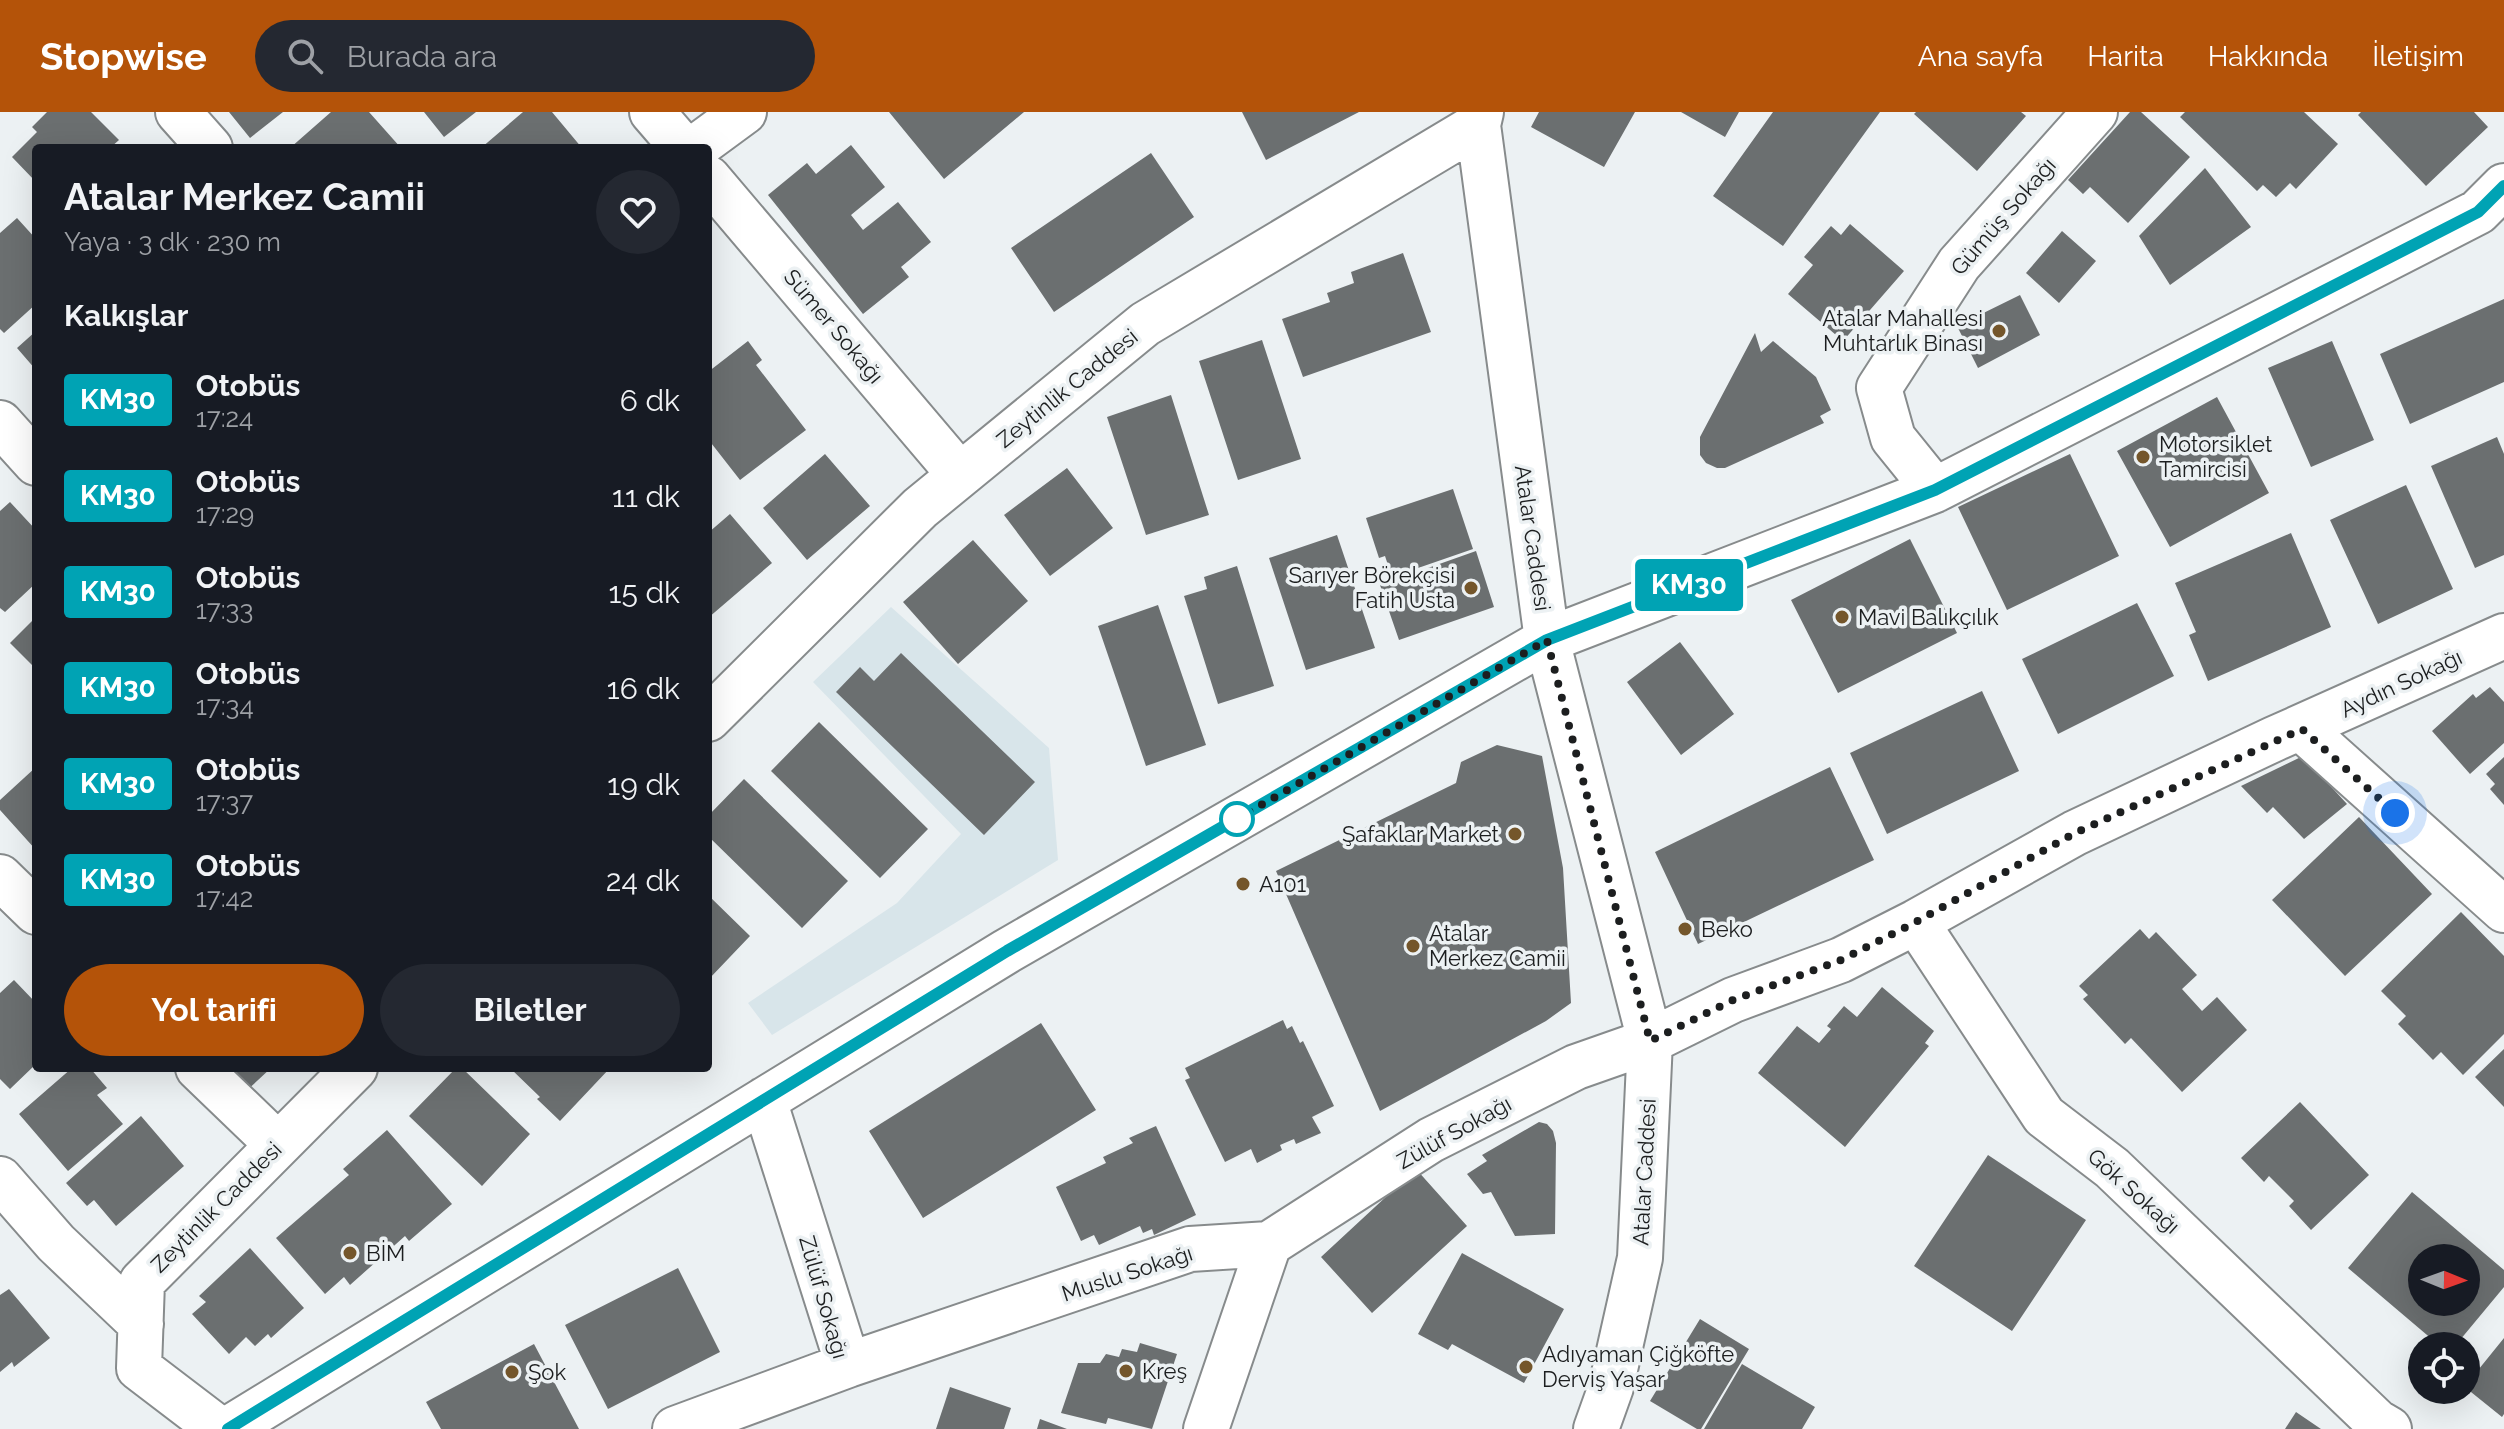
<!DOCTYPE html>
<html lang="tr">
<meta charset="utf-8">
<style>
body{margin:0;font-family:Raleway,sans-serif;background:#242831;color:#f1f3f6;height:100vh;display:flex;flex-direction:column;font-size:30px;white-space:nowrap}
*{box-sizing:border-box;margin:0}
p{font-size:26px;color:#9ea1a6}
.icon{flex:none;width:44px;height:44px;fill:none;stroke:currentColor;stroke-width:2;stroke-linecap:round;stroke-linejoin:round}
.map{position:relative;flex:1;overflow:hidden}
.sheet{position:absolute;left:32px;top:32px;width:680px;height:928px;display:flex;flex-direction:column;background:#171b24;border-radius:8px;box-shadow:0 8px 32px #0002}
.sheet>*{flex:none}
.badge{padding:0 16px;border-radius:6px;font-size:28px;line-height:52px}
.needle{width:52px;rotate:91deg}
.tools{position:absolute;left:2408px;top:1132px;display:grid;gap:16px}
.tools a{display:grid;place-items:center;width:72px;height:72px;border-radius:50%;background:#171b24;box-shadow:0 8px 32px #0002;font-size:40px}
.you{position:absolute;width:40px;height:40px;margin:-20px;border:6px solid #fff;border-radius:50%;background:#1a73e8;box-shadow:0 0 0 12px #1a73e833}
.map>.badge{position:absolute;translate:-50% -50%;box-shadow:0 0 0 4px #fff}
h2{padding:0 32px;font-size:30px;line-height:72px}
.round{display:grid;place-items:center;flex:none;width:84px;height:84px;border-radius:42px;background:#242831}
.headline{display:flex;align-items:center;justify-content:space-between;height:136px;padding:0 32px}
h1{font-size:38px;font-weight:700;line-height:60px}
.primary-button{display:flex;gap:16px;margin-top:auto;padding:16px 32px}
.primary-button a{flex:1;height:92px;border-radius:48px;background:#b45309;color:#fff;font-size:32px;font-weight:700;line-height:92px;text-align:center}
.primary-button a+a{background:#242831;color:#f1f3f6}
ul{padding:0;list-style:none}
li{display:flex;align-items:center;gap:24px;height:96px;padding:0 32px}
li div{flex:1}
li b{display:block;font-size:30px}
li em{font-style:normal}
li .badge{min-width:88px;font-weight:700;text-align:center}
header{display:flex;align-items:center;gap:48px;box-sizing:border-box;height:112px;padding:0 40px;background:#b45309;color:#fff}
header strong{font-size:38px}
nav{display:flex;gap:44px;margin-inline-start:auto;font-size:28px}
.search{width:560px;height:72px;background:#242831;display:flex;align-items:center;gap:20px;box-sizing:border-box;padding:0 28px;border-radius:44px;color:#9ea1a6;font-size:30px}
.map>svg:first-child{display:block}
.built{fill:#d8e5ea}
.building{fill:#6b6f70;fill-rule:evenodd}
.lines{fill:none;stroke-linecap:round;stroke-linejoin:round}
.minor-casing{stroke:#878b8c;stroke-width:48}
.minor{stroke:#fff;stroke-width:44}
.line-casing{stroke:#fff;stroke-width:18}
.line{stroke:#00a3b4;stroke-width:12}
.walk{stroke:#1c1e1f;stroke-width:8;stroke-dasharray:0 14.4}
.poi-dot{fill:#74562b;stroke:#ecf1f3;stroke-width:3}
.stop-dot{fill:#fff;stroke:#00a3b4;stroke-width:4}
.labels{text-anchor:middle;stroke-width:7;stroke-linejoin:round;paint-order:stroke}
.street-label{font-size:22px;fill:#1c1e1f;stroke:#ecf1f3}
.poi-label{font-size:22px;fill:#1c1e1f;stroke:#ecf1f3;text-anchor:start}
</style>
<header>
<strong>Stopwise</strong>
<div class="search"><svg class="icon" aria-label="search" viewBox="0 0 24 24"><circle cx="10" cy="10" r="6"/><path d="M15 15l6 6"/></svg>Burada ara</div>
<nav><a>Ana sayfa</a><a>Harita</a><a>Hakkında</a><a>İletişim</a></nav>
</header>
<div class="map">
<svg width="2504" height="1317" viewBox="0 0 2504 1317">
<rect width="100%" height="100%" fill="#ecf1f3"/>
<path class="built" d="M891 495 1049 636 1058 748 772 923 748 891 897 791 961 722 813 570Z"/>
<path class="building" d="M47 0H91L119 28 110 36H36V70L12 45 37 20 32 15Z
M229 0H283L250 26Z
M331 0H369L401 36H290Z
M424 0H476L444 25Z
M523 0H552L582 36H481Z
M889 0H1024L944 67Z
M1242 0H1359L1266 48Z
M1539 0H1635L1604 55 1531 15Z
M1681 0H1739L1725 25Z
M1773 0H1880L1783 134 1713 84Z
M1916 0H2021L2026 4 1977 59 1914 2Z
M2130 0H2141L2190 45 2128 111 2090 75 2083 82 2068 68Z
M2185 0H2304L2338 32 2296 77 2290 71 2276 85 2263 73 2257 79 2180 5Z
M2361 0H2474L2488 15 2426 74 2358 3Z
M851 33 885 75 851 103 863 118 898 90 931 130 901 155 909 165 863 202 768 83 807 51 816 62Z
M1151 41 1194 105 1054 200 1011 136Z
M2205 56 2251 115 2170 173 2139 124Z
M17 106 36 127V192L4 221 0 217V121Z
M1850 112 1904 159 1843 229 1788 182 1813 153 1804 145 1831 114 1841 123Z
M2062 119 2096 149 2059 191 2026 161Z
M1403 141 1431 220 1303 265 1282 207 1330 190 1327 181 1354 171 1351 160Z
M2020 183 2040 223 1978 256 1957 214Z
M2504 187V270L2410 312 2380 242Z
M36 219V258L17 236Z
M1755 221 1761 240 1773 229 1816 265 1831 298 1820 304 1824 311 1725 356H1717L1706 351 1700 343V325Z
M1262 228 1301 347 1238 368 1199 249Z
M748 229 762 248 756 253 806 318 740 368 708 327V260Z
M2332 229 2374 328 2311 355 2268 256Z
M1171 283 1209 403 1146 423 1107 305Z
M2217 285 2269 381 2170 435 2117 339Z
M2497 325 2504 342V443L2475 456 2431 354Z
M825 342 870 394 807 448 763 396Z
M2070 342 2119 444 2007 498 1958 395Z
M1067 356 1113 416 1050 464 1004 403Z
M2406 373 2453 477 2378 512 2330 408Z
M1453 377 1473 437 1392 465 1385 444 1379 446 1366 406Z
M10 390 36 418V471L5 500 0 496V399Z
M730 402 772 451 708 506V421Z
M2291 421 2331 515 2208 569 2189 523 2196 520 2175 471Z
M1337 423 1375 536 1306 558 1269 446Z
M1910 427 1957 521 1838 581 1791 488Z
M973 428 1028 489 958 552 903 490Z
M1476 439 1494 495 1399 528 1380 473Z
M1237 454 1274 574 1218 592 1184 484 1207 477 1204 465Z
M2137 491 2174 564 2058 622 2022 547Z
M1158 493 1206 633 1146 654 1098 514Z
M36 505V557L10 531Z
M1680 530 1734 602 1681 643 1627 570Z
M901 541 1035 670 984 723 836 580 860 555 874 569Z
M2490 575 2504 590V631L2470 662 2432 619 2473 582 2476 586Z
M1982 579 2019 659 1887 722 1850 641Z
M819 610 928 717 880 766 771 659Z
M1497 633 1542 644 1563 756 1571 891 1546 909 1380 999 1276 759 1456 671 1461 650Z
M2303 644 2347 692 2304 727 2273 695 2267 701 2241 674Z
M2504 645V693L2490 677 2495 672 2486 662Z
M36 655V738L0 698V688Z
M1830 655 1874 748 1698 832 1655 740Z
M744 667 848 769 802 816 708 724V704Z
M2359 705 2432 782 2345 864 2272 788Z
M708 783 750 824 708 868Z
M2461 800 2504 844V922L2463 963 2441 940 2433 948 2398 912 2406 904 2381 879Z
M2140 817 2149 827 2156 820 2197 863 2182 877 2202 899 2217 885 2247 918 2182 980 2131 926 2125 932 2083 887 2088 883 2079 874Z
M14 868 36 891V952L10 977 0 967V881Z
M1882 875 1934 919 1925 931 1929 934 1845 1035 1758 961 1797 914 1819 931 1831 917 1827 914 1844 894 1857 905Z
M1283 908 1287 917 1292 914 1300 931 1303 929 1334 994 1312 1005 1321 1021 1296 1032 1294 1027 1280 1033 1282 1038 1257 1051 1251 1037 1225 1050 1185 968 1190 966 1185 956Z
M1041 911 1096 998 923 1106 869 1019Z
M2504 937V995L2475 965Z
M72 956H90L107 976 97 983 123 1012 68 1059 19 1002Z
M222 956H271L244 981Z
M456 956H462L530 1022 482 1074 409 1004Z
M510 956H610L560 1009 537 987 540 985Z
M2300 990 2369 1063 2311 1118 2289 1094 2294 1089 2269 1064 2264 1070 2241 1046Z
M141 1004 184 1054 116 1114 94 1088 87 1094 66 1071Z
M1539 1010 1547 1012 1553 1019 1556 1031 1555 1122 1515 1124 1491 1080 1483 1082 1467 1062 1487 1049 1482 1043Z
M1156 1014 1196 1103 1154 1123 1152 1117 1143 1121 1140 1114 1099 1133 1094 1123 1081 1129 1056 1075 1106 1051 1103 1045 1133 1031 1129 1026Z
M387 1018 452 1092 409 1129 405 1124 350 1173 344 1165 325 1182 276 1126 349 1063 343 1057Z
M1988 1043 2086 1108 2012 1219 1914 1154Z
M1416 1057 1467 1114 1372 1201 1321 1145Z
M2412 1080 2504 1158V1175L2455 1234H2440L2348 1156ZM2422 1146H2466V1190H2422Z
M250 1136 304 1196 271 1226 268 1222 255 1234 246 1225 229 1242 192 1202 206 1190 199 1184Z
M1462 1141 1564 1197 1524 1271 1452 1232 1448 1238 1418 1222Z
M678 1156 720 1240 608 1297 565 1213Z
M9 1177 50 1226 14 1255 12 1250 0 1260V1183Z
M1700 1207 1749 1237 1701 1317H1697L1650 1289Z
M2504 1226V1302L2502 1305 2466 1276V1273Z
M1140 1231 1177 1242 1152 1317 1108 1306 1106 1312 1061 1301 1078 1251H1100L1106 1242 1119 1245 1122 1237 1137 1240Z
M534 1232 579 1317H441L426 1290Z
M1742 1252 1815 1295 1802 1317H1704Z
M950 1275 1011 1296 1004 1317H936Z
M2296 1300 2321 1317H2285Z
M1040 1307 1067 1317H1037Z"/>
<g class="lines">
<defs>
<path id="minor" d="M178 0 210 36
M652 0 683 36
M1481 0 1478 13 1547 528 1650 929 1640 1146 1611 1275 1596 1317
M695 36 744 0
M708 66 960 363
M0 311 36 351
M1935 378 1893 326 1879 276 1959 152 2095 0
M708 607 920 396 1145 212 1478 13
M2302 617 2504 798
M0 765 36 800
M1916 810 2044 1004 2112 1056 2377 1310 2389 1317
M198 956 277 1032
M0 1067 56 1131 141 1212
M1269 1132 1431 1028 1576 955 1650 929 1733 888 1841 848 1916 810 2075 721 2274 627 2504 524
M848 1253 1190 1137 1269 1132 1206 1317
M219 1317 139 1256 142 1170 355 956
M228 1317 1007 839 1547 528 1935 378 2478 100 2504 74
M675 1317 848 1253 764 988"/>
</defs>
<use href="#minor" class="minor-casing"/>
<use href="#minor" class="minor"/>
</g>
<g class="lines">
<defs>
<path id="line" d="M228 1317 1007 839 1547 528 1935 378 2478 100 2504 74"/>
</defs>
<use href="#line" class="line-casing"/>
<use href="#line" class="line"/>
<path class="walk" d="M1237 707 1547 528 1650 929 1733 888 1841 848 1916 810 2075 721 2302 617 2395 701"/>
</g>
<g class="poi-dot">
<circle cx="1999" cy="219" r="8"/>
<circle cx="2143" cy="345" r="8"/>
<circle cx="1471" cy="476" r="8"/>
<circle cx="1842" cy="505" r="8"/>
<circle cx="1515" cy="722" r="8"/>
<circle cx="1243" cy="772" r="8"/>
<circle cx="1685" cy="817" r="8"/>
<circle cx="1413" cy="834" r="8"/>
<circle cx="350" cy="1141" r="8"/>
<circle cx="1526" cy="1255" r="8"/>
<circle cx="1126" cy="1259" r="8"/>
<circle cx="512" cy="1260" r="8"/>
</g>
<circle class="stop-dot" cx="1237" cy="707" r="16"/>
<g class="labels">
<g class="street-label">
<text transform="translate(2003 104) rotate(-49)" y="8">Gümüş Sokağı</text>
<text transform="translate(834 214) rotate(50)" y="8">Sümer Sokağı</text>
<text transform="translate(1067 276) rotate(-39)" y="8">Zeytinlik Caddesi</text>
<text transform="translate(1533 426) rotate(82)" y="8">Atalar Caddesi</text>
<text transform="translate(2401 571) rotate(-25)" y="8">Aydın Sokağı</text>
<text transform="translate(1454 1020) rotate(-29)" y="8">Zülüf Sokağı</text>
<text transform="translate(1644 1060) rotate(-87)" y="8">Atalar Caddesi</text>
<text transform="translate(2134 1079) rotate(42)" y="8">Gök Sokağı</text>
<text transform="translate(216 1095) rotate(-45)" y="8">Zeytinlik Caddesi</text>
<text transform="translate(1127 1161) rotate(-18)" y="8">Muslu Sokağı</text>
<text transform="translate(824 1185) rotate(74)" y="8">Zülüf Sokağı</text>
</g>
<g class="poi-label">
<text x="1983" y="214" text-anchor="end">Atalar Mahallesi<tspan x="1983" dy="25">Muhtarlık Binası</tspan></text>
<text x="2159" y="340">Motorsiklet<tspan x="2159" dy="25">Tamircisi</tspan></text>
<text x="1455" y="471" text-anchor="end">Sarıyer Börekçisi<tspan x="1455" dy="25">Fatih Usta</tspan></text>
<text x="1858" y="513">Mavi Balıkçılık</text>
<text x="1499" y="730" text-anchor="end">Şafaklar Market</text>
<text x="1259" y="780">A101</text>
<text x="1701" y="825">Beko</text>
<text x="1429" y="829">Atalar<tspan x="1429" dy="25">Merkez Camii</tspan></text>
<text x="366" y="1149">BİM</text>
<text x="1542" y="1250">Adıyaman Çiğköfte<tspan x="1542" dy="25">Derviş Yaşar</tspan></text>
<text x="1142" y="1267">Kreş</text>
<text x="528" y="1268">Şok</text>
</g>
</g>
</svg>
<div class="tools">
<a><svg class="needle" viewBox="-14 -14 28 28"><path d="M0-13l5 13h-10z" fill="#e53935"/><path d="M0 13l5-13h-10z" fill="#9ea1a6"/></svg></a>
<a><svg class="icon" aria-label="locate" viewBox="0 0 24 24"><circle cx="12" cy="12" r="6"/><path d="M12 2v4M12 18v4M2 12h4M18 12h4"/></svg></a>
</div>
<div class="you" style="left:2395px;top:701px"></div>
<b class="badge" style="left:1689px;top:473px;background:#00a3b4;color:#fff">KM30</b>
<section class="sheet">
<div class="headline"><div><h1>Atalar Merkez Cami̇i̇</h1><p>Yaya · 3 dk · 230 m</p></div><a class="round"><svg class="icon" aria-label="heart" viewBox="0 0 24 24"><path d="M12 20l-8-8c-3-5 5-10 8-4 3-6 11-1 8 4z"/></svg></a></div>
<h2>Kalkışlar</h2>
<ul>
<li><span class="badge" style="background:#00a3b4;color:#fff">KM30</span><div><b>Otobüs</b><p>17:24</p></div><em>6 dk</em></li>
<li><span class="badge" style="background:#00a3b4;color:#fff">KM30</span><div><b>Otobüs</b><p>17:29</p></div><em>11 dk</em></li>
<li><span class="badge" style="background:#00a3b4;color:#fff">KM30</span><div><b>Otobüs</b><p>17:33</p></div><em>15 dk</em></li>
<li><span class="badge" style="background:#00a3b4;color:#fff">KM30</span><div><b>Otobüs</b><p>17:34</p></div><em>16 dk</em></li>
<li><span class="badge" style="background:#00a3b4;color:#fff">KM30</span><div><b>Otobüs</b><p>17:37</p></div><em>19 dk</em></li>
<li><span class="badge" style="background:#00a3b4;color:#fff">KM30</span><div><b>Otobüs</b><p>17:42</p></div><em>24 dk</em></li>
</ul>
<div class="primary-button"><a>Yol tarifi</a><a>Biletler</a></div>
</section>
</div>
